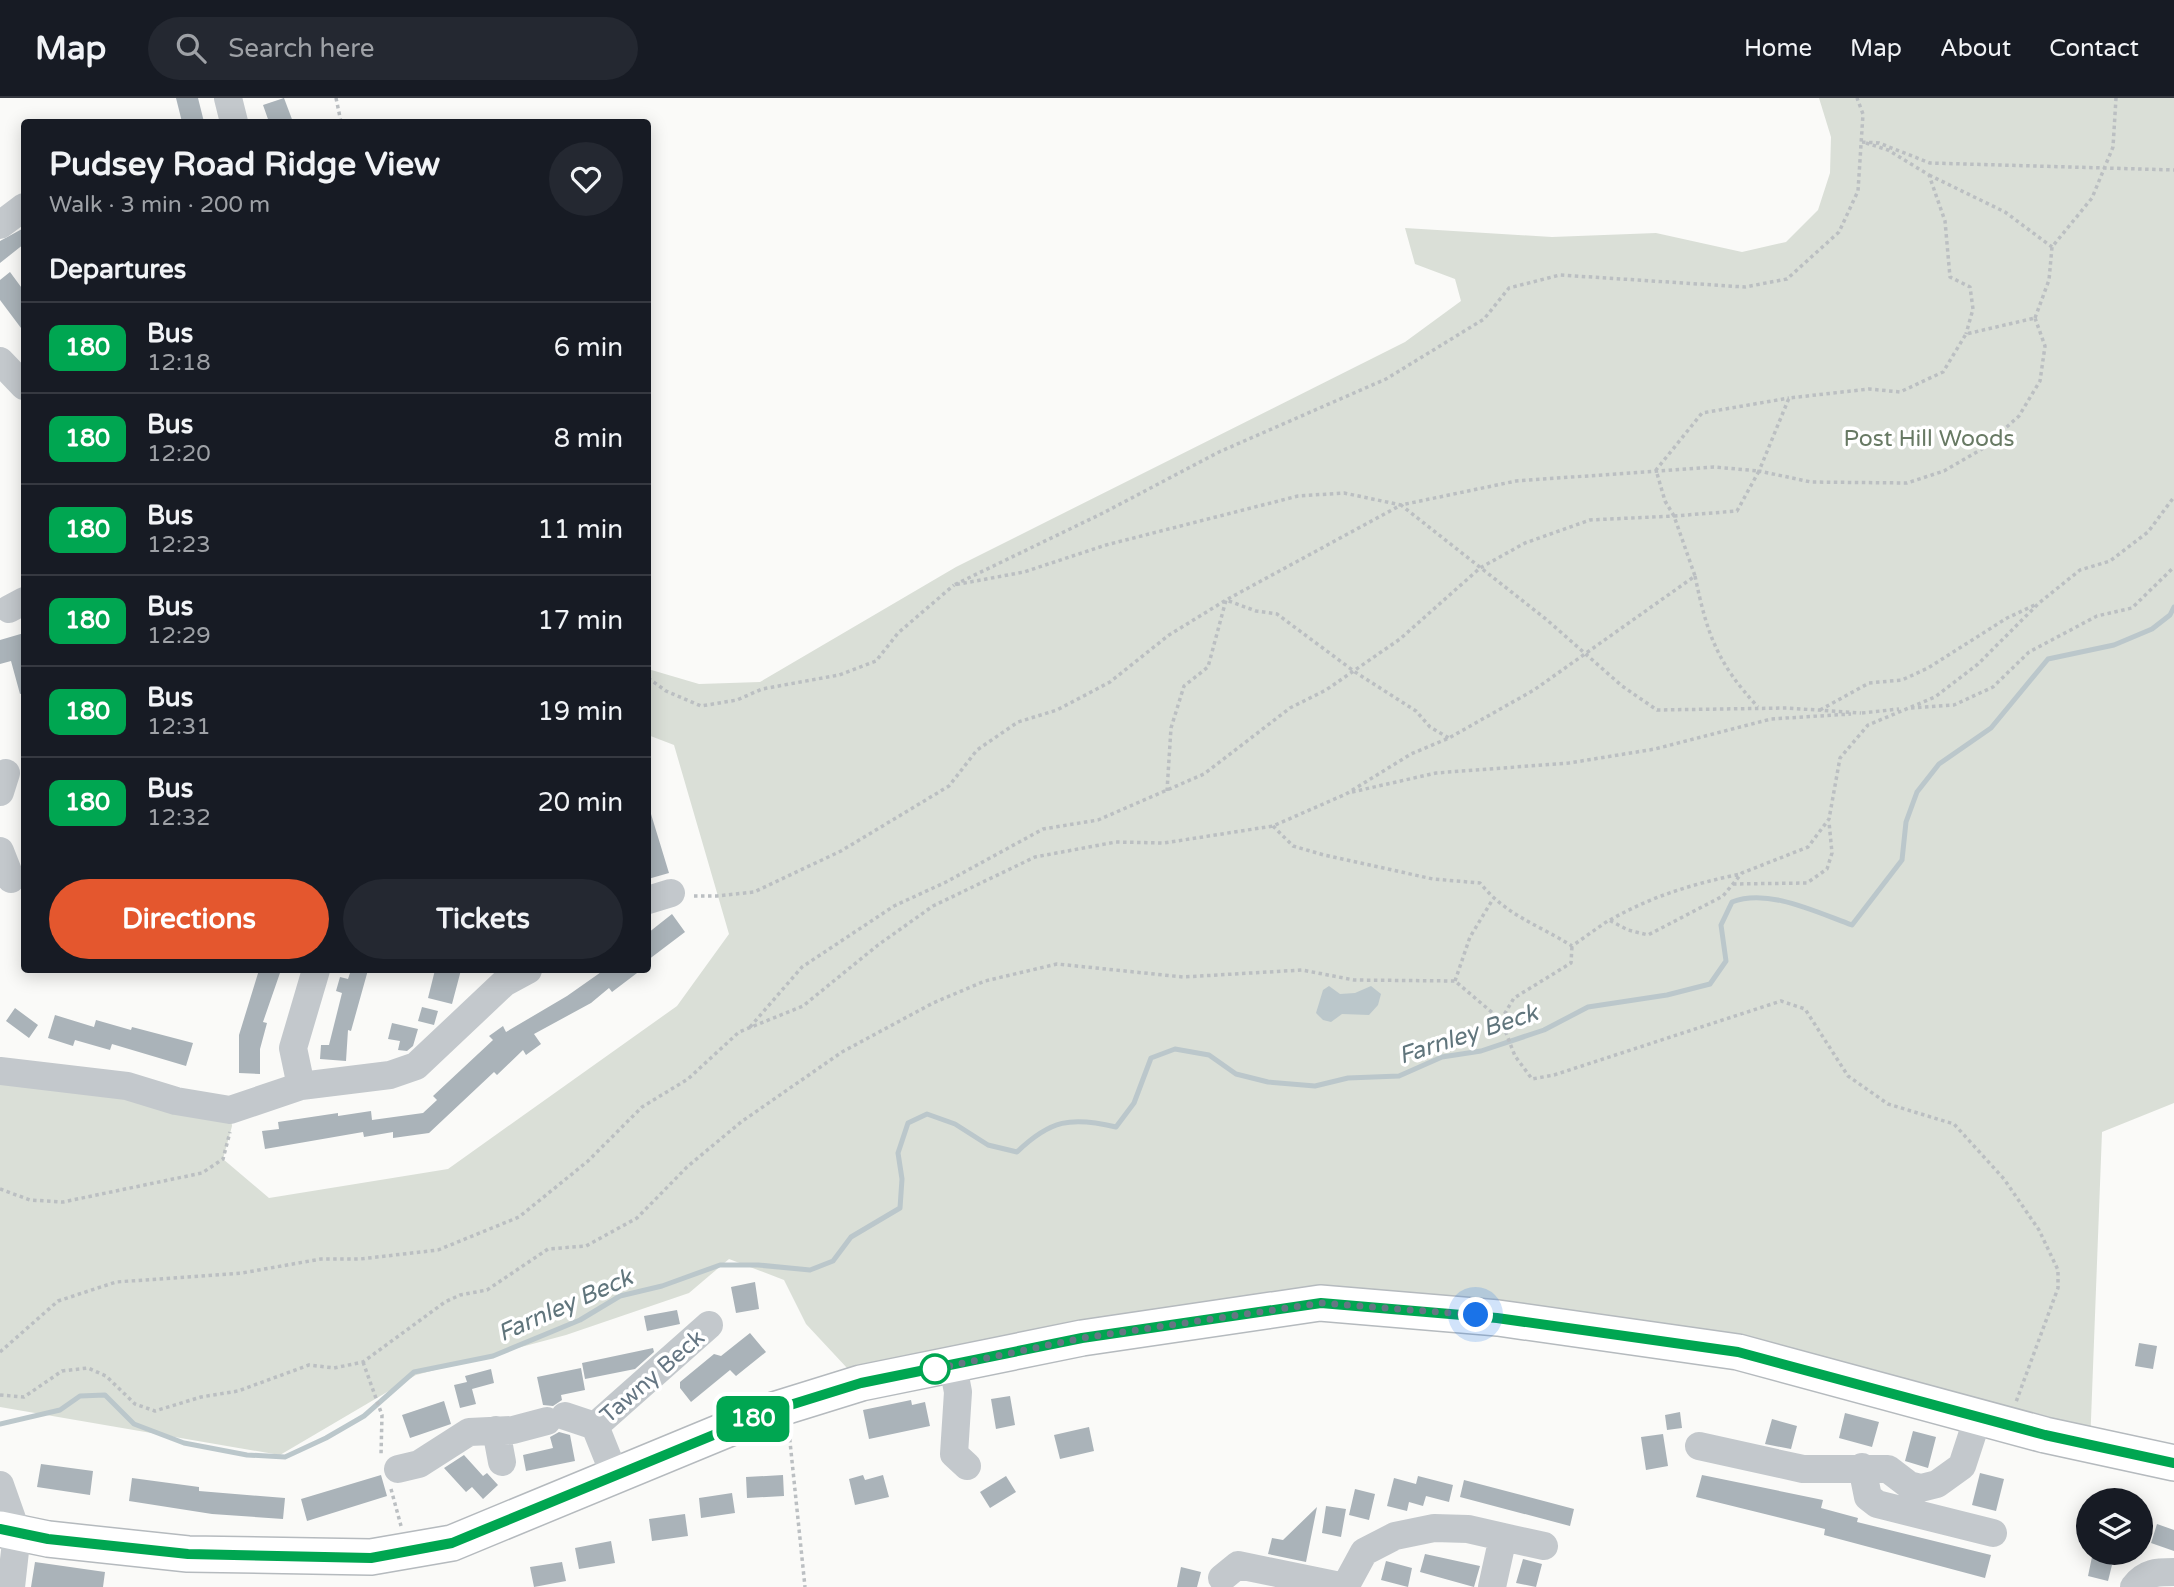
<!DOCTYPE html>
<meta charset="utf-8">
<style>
body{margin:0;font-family:"Varela Round",sans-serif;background:#242831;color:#f1f3f6;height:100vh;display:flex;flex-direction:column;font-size:26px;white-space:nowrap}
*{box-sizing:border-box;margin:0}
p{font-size:23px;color:#9ea1a6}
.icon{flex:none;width:38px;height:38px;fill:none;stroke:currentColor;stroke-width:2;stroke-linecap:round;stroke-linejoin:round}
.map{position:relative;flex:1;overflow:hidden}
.sheet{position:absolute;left:21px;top:21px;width:630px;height:854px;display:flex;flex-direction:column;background:#171b24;border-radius:7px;box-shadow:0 4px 18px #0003}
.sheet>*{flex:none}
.badge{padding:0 14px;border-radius:10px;font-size:24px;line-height:46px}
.controls{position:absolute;left:2076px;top:1390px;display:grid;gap:14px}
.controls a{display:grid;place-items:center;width:77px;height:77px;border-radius:50%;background:#171b24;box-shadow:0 4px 18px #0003;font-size:35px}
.you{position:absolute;width:35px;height:35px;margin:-18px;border:5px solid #fff;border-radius:50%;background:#1a73e8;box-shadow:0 0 0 10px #1a73e833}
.map>.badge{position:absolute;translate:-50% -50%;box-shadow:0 0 0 4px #fff}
h2{padding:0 28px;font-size:26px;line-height:63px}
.round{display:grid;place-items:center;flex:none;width:74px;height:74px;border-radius:37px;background:#242831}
.headline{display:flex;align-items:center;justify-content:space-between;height:119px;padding:0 28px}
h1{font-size:33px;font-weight:700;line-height:52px}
.button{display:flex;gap:14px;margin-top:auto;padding:14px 28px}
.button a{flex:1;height:80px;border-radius:42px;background:#e4572e;color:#fff;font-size:28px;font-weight:700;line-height:80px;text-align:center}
.button a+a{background:#242831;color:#f1f3f6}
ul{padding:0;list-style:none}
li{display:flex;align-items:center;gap:21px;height:91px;padding:0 28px;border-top:2px solid #363941}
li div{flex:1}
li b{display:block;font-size:26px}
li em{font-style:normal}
li .badge{min-width:77px;font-weight:700;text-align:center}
header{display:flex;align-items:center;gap:42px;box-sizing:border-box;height:98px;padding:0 35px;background:#171b24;border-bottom:2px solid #363941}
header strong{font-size:33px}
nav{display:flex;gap:38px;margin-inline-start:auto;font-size:24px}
.search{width:490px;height:63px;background:#242831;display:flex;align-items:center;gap:18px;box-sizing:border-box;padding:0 24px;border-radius:38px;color:#9ea1a6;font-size:26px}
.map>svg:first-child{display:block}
.green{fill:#dadfd7}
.water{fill:#bbc7cb}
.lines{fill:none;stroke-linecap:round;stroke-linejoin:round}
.stream{stroke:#bbc7cb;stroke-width:5}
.building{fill:#aab3b9}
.major-casing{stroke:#b5babe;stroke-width:38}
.path{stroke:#bbbfc2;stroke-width:3.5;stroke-dasharray:3.5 3.5;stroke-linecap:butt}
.minor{stroke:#c3c8cc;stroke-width:28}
.major{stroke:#fff;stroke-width:35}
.line-casing{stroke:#fff;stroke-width:16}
.line{stroke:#00a651;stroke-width:10}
.walk{stroke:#657683;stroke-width:7;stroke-dasharray:0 12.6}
.stop-dot{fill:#fff;stroke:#00a651;stroke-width:3.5}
.labels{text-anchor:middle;stroke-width:7;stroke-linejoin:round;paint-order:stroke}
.park-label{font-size:23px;fill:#687a64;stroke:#fff}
.street-label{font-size:23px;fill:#657683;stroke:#fff}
.water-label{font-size:24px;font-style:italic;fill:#60757c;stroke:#fff}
</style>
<header>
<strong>Map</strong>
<div class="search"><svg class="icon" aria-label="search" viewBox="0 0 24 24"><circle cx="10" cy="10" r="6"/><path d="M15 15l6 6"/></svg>Search here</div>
<nav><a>Home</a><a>Map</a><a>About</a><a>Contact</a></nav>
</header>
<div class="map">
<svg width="2174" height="1489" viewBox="0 0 2174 1489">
<rect width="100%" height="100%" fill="#fafaf8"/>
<path class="green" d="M1819 0H2174V1005L2102 1034 2090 1348 1859 1286 1321 1205 861 1285 806 1226 784 1182 729 1161 689 1195 566 1237 416 1277 280 1357 0 1309V974L230 1012 232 1028 223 1061 269 1100 448 1071 677 908 729 836 674 647 648 637V571L699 586 760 584 956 469 1405 244 1461 203 1455 181 1415 166 1405 130 1552 139 1656 135 1742 154 1786 144 1818 112 1830 75 1831 39Z"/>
<path class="water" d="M1329 888 1340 896 1355 895 1371 888 1381 896 1378 907 1369 917 1342 916 1331 924 1323 922 1316 915 1323 892Z"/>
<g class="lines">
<path class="stream" d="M0 1326 60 1312 80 1298 105 1297 134 1326 184 1345 247 1357 285 1359 326 1340 364 1318 414 1274 493 1258 580 1222 620 1198 662 1188 720 1167H758L810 1172 833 1163 851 1139 900 1110 902 1081 898 1055 908 1025 927 1016 955 1026 988 1047 1017 1054C1050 1022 1071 1018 1116 1029L1134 1005 1151 960 1175 951 1209 957 1236 976 1268 984 1315 988 1348 980 1399 978 1442 959 1481 953 1544 932 1588 909 1667 897 1710 886 1726 863 1721 827 1732 804C1768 790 1816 814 1852 827L1902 762 1906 724 1917 694 1939 666 1991 630 2048 561 2114 547 2152 531 2170 517 2174 509"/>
</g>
<path class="building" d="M176 0H198L204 24H182Z
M284 0 293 24H269L263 7Z
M22 131 24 146 0 165V143Z
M10 174 24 193V234L0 202V182Z
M24 535V595L20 596 11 563 0 566V542Z
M648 716H651L669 775 648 781Z
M672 816 685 834 648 862V835Z
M259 872H281L263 924 267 925 260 951V976L239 975V937Z
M351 872H368L351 933 348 932 346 963 320 961 321 947H329L342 895 336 893 340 879 348 881Z
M435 872H461L452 906 428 900Z
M604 872H641L612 894 609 890 591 905 534 936 541 946 526 957 523 952 497 977 494 974 429 1035 393 1040V1034L364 1039 363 1034 265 1051 262 1033 279 1031 278 1024 338 1015V1018L371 1013 372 1022 423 1015 437 1002 433 998 493 942 489 938 503 928 506 934 567 898Z
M422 909 438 913 434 927 418 923Z
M15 910 38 927 29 940 6 923Z
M55 917 94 929 96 922 131 932 132 929 193 945 186 968 112 946 110 952 75 942 73 948 48 940Z
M392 925 418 931 413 948 407 953 398 952 400 943 388 941Z
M755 1184 759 1211 736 1215 731 1189Z
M677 1212 680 1226 647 1233 644 1218Z
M750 1235 766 1254 736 1278 730 1272 691 1304 680 1290V1284L714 1256 721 1258Z
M2139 1245 2157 1248 2153 1271 2135 1268Z
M653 1250 654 1254 635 1271 585 1281 582 1265Z
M581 1270 585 1292 561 1297 562 1302 553 1308 543 1307 537 1279Z
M491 1271 494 1285 472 1291 476 1306 460 1310 454 1287 467 1284 465 1278Z
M1010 1298 1015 1327 996 1331 991 1301Z
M911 1302 912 1307 925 1304 930 1328 869 1341 863 1312Z
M444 1303 451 1326 410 1340 402 1317Z
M1680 1314 1682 1330 1667 1332 1665 1317Z
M1845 1315 1879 1324 1872 1349 1839 1340Z
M1772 1321 1797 1328 1791 1351 1765 1346Z
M1089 1329 1094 1353 1060 1361 1054 1337Z
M1913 1333 1936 1339 1928 1370 1905 1363Z
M559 1334 570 1337 575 1363 526 1373 523 1357 553 1350 550 1339Z
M1663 1336 1668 1368 1646 1372 1641 1339Z
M464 1357 483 1378 487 1375 498 1387 483 1401 472 1389 466 1394 444 1370Z
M41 1366 93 1373 90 1397 37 1389Z
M1980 1375 2004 1381 1996 1413 1972 1407Z
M381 1377 387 1398 307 1423 301 1401Z
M783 1377 784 1398 747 1400 746 1379Z
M863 1377 865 1382 883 1377 889 1399 855 1407 849 1381Z
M1702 1377 1823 1402 1821 1410 1858 1420 1857 1424 1991 1457 1985 1480 1824 1437 1825 1431 1696 1399Z
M1006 1378 1016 1394 990 1410 980 1394Z
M1418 1378 1453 1387 1449 1404 1426 1398 1423 1408 1409 1404 1407 1413 1387 1408 1394 1380 1416 1386Z
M132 1380 199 1389V1393L285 1400 283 1421 212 1416 129 1403Z
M1464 1382 1574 1411 1570 1428 1460 1399Z
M1355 1391 1375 1396 1369 1422 1349 1417Z
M732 1395 735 1415 701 1420 699 1400Z
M1326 1408 1346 1411 1341 1439 1322 1435Z
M1317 1409 1306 1464 1268 1456 1272 1440 1283 1442Z
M685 1416 688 1438 652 1443 649 1421Z
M2157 1426 2174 1432V1453L2151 1445Z
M611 1443 615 1465 579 1471 575 1450Z
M2093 1454H2111L2108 1465 2112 1467 2108 1483 2088 1478Z
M1425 1456 1480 1468 1474 1489 1420 1474Z
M1523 1461 1542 1466 1536 1489 1516 1485Z
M1386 1463 1412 1470 1408 1489 1381 1482Z
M35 1464 105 1474 103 1489H31Z
M562 1464 566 1483 534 1489 530 1469Z
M1181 1469 1201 1474 1197 1489H1177Z"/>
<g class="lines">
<defs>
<path id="major" d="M0 1431 48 1441 188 1456 371 1459 452 1445 774 1312 861 1285 1082 1240 1320 1205 1498 1220 1738 1254 2045 1337 2174 1365"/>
</defs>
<use href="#major" class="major-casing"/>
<path class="path" d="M336 0 341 24
M1862 44 1879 45 1930 65 2174 72
M1866 45 1888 52 1929 77 1945 123 1950 179 1970 189 1973 211 1966 236
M1929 77 2005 114 2052 149
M2035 220 2045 248 2040 283 2019 318 1982 351 1944 373 1907 385 1811 384 1759 373 1789 300 1869 291 1900 294 1943 274 1966 236Z
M2035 220 2049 182 2052 149 2092 100 2113 49 2116 0
M1674 418 1665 403 1656 372 1702 315 1789 300
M1695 478C1707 536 1717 565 1758 609
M648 580 666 593 701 608 737 602 762 591 839 577 876 563 898 535 954 487
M1911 610 1954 607 1993 589 2029 554 2097 518 2132 510 2174 469
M1820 612 1869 585 1902 582 1928 570 2007 520 2037 506
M1862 615 1899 611
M1167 693 1171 630 1184 588 1208 569 1226 502 1256 513 1277 516 1355 574 1416 613 1430 629 1449 640
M1352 694 1436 675 1569 665 1655 651 1771 621 1851 616
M1273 728 1293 748 1324 757 1433 781 1480 785C1507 818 1537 826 1572 848L1609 822 1628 832 1648 837 1723 798 1742 775 1808 749 1829 721 1840 660 1868 627 1935 599 1978 566 2039 505 2080 472 2110 463 2148 434 2174 399
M1733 786 1807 785 1827 771 1832 755 1829 724
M694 798H717L754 794 841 753 949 688 977 652 1018 624 1057 612 1110 584 1169 537 1226 502 1401 407 1547 522 1622 588 1657 612 1787 610 1861 615
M1610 822C1652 798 1693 786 1740 776
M1455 883 1470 839 1493 801
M1501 922 1514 900 1571 865 1572 848
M750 929 802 869 894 808 946 784 1043 731 1098 722 1204 676 1290 610 1326 592 1400 541 1480 470 1525 445 1590 422 1674 418
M0 1091 30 1102 63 1104 202 1075 223 1061 230 1034
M0 1254 58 1203 116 1184 242 1175 321 1161H360L438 1152 519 1119 588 1063 642 1009 688 981 739 934 803 908 878 847 933 808 1035 759 1116 744 1164 745 1273 728 1346 696 1411 656 1449 640 1534 592 1695 478 1674 418 1737 413 1759 373 1714 369 1516 383 1401 407 1344 395 1298 398 1106 447 1024 474 954 487 1103 415 1219 354 1386 281 1484 221 1509 190 1560 177 1745 189 1787 181 1839 134 1858 93 1863 16 1857 0
M363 1264 382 1317 381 1357
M0 1297 24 1299 62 1273 88 1270 106 1278 135 1306 155 1313 201 1299 238 1293 309 1267 334 1270 363 1264 445 1204 460 1197 487 1192 548 1151 586 1148 637 1120 687 1069 741 1024 842 954 933 905 985 883 1057 866 1183 879 1302 872 1354 882 1455 883 1501 922 1515 958 1532 981 1554 977 1781 903 1805 911 1848 978 1888 1006 1954 1026 2004 1081 2039 1132 2058 1172V1190L2016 1304
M789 1334 805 1489
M391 1391 401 1428"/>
<path class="minor" d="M228 0 234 24
M0 127 24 109
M0 263 24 288
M9 511 24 503
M0 694 6 675
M0 753 11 781
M648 802 671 795
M0 973 127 988 176 1003 230 1012 301 988 390 977 416 968 504 885 528 872
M301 988 293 950 316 872
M953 1268 958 1294 954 1356 967 1368
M565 1318 595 1328 709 1227
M595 1328 615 1378
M496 1332 502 1364
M1699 1348 1803 1371H1888L1909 1387 1921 1390 1937 1386 1962 1368 1978 1319
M1862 1369 1868 1399 1877 1406 1993 1435
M398 1371 419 1366 469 1334 513 1332 547 1323
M0 1387 17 1435 11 1489
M1503 1439 1544 1448
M1222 1480 1238 1467 1345 1489
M1345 1489 1364 1454 1395 1438 1434 1430 1468 1431 1503 1439 1492 1489
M2134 1489C2145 1474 2157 1474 2174 1474"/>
<use href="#major" class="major"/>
</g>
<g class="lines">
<defs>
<path id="line" d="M0 1431 48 1441 188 1456 371 1460 452 1445 774 1312 861 1285 1082 1240 1321 1205 1497 1220 1738 1254 2045 1337 2174 1365"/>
</defs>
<use href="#line" class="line-casing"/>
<use href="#line" class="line"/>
<path class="walk" d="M935 1271 930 1272 1082 1240 1321 1205 1476 1217"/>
</g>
<circle class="stop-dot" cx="935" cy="1271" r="14"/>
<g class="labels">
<g class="park-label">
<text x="1929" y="348">Post Hill Woods</text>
</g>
<g class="street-label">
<text transform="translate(652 1278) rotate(-41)" y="8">Tawny Beck</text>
</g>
<g class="water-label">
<text transform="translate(1468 936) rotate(-18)" y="8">Farnley Beck</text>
<text transform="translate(565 1207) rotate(-24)" y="8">Farnley Beck</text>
</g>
</g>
</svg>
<div class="controls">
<a><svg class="icon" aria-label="layers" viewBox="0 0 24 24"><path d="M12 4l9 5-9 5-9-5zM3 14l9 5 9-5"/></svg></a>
</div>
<div class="you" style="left:1476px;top:1217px"></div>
<b class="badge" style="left:753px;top:1321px;background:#00a651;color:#fff">180</b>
<section class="sheet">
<div class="headline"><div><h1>Pudsey Road Ridge View</h1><p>Walk · 3 min · 200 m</p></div><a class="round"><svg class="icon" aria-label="heart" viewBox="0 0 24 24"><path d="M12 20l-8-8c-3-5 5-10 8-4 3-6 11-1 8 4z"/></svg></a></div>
<h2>Departures</h2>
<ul>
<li><span class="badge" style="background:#00a651;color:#fff">180</span><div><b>Bus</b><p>12:18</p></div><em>6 min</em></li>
<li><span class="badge" style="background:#00a651;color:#fff">180</span><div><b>Bus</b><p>12:20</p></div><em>8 min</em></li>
<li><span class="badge" style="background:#00a651;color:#fff">180</span><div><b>Bus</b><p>12:23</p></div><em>11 min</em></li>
<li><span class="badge" style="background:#00a651;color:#fff">180</span><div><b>Bus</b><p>12:29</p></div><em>17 min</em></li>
<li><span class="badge" style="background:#00a651;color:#fff">180</span><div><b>Bus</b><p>12:31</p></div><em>19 min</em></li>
<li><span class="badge" style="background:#00a651;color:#fff">180</span><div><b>Bus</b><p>12:32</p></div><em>20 min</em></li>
</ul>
<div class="button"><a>Directions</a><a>Tickets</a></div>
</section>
</div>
